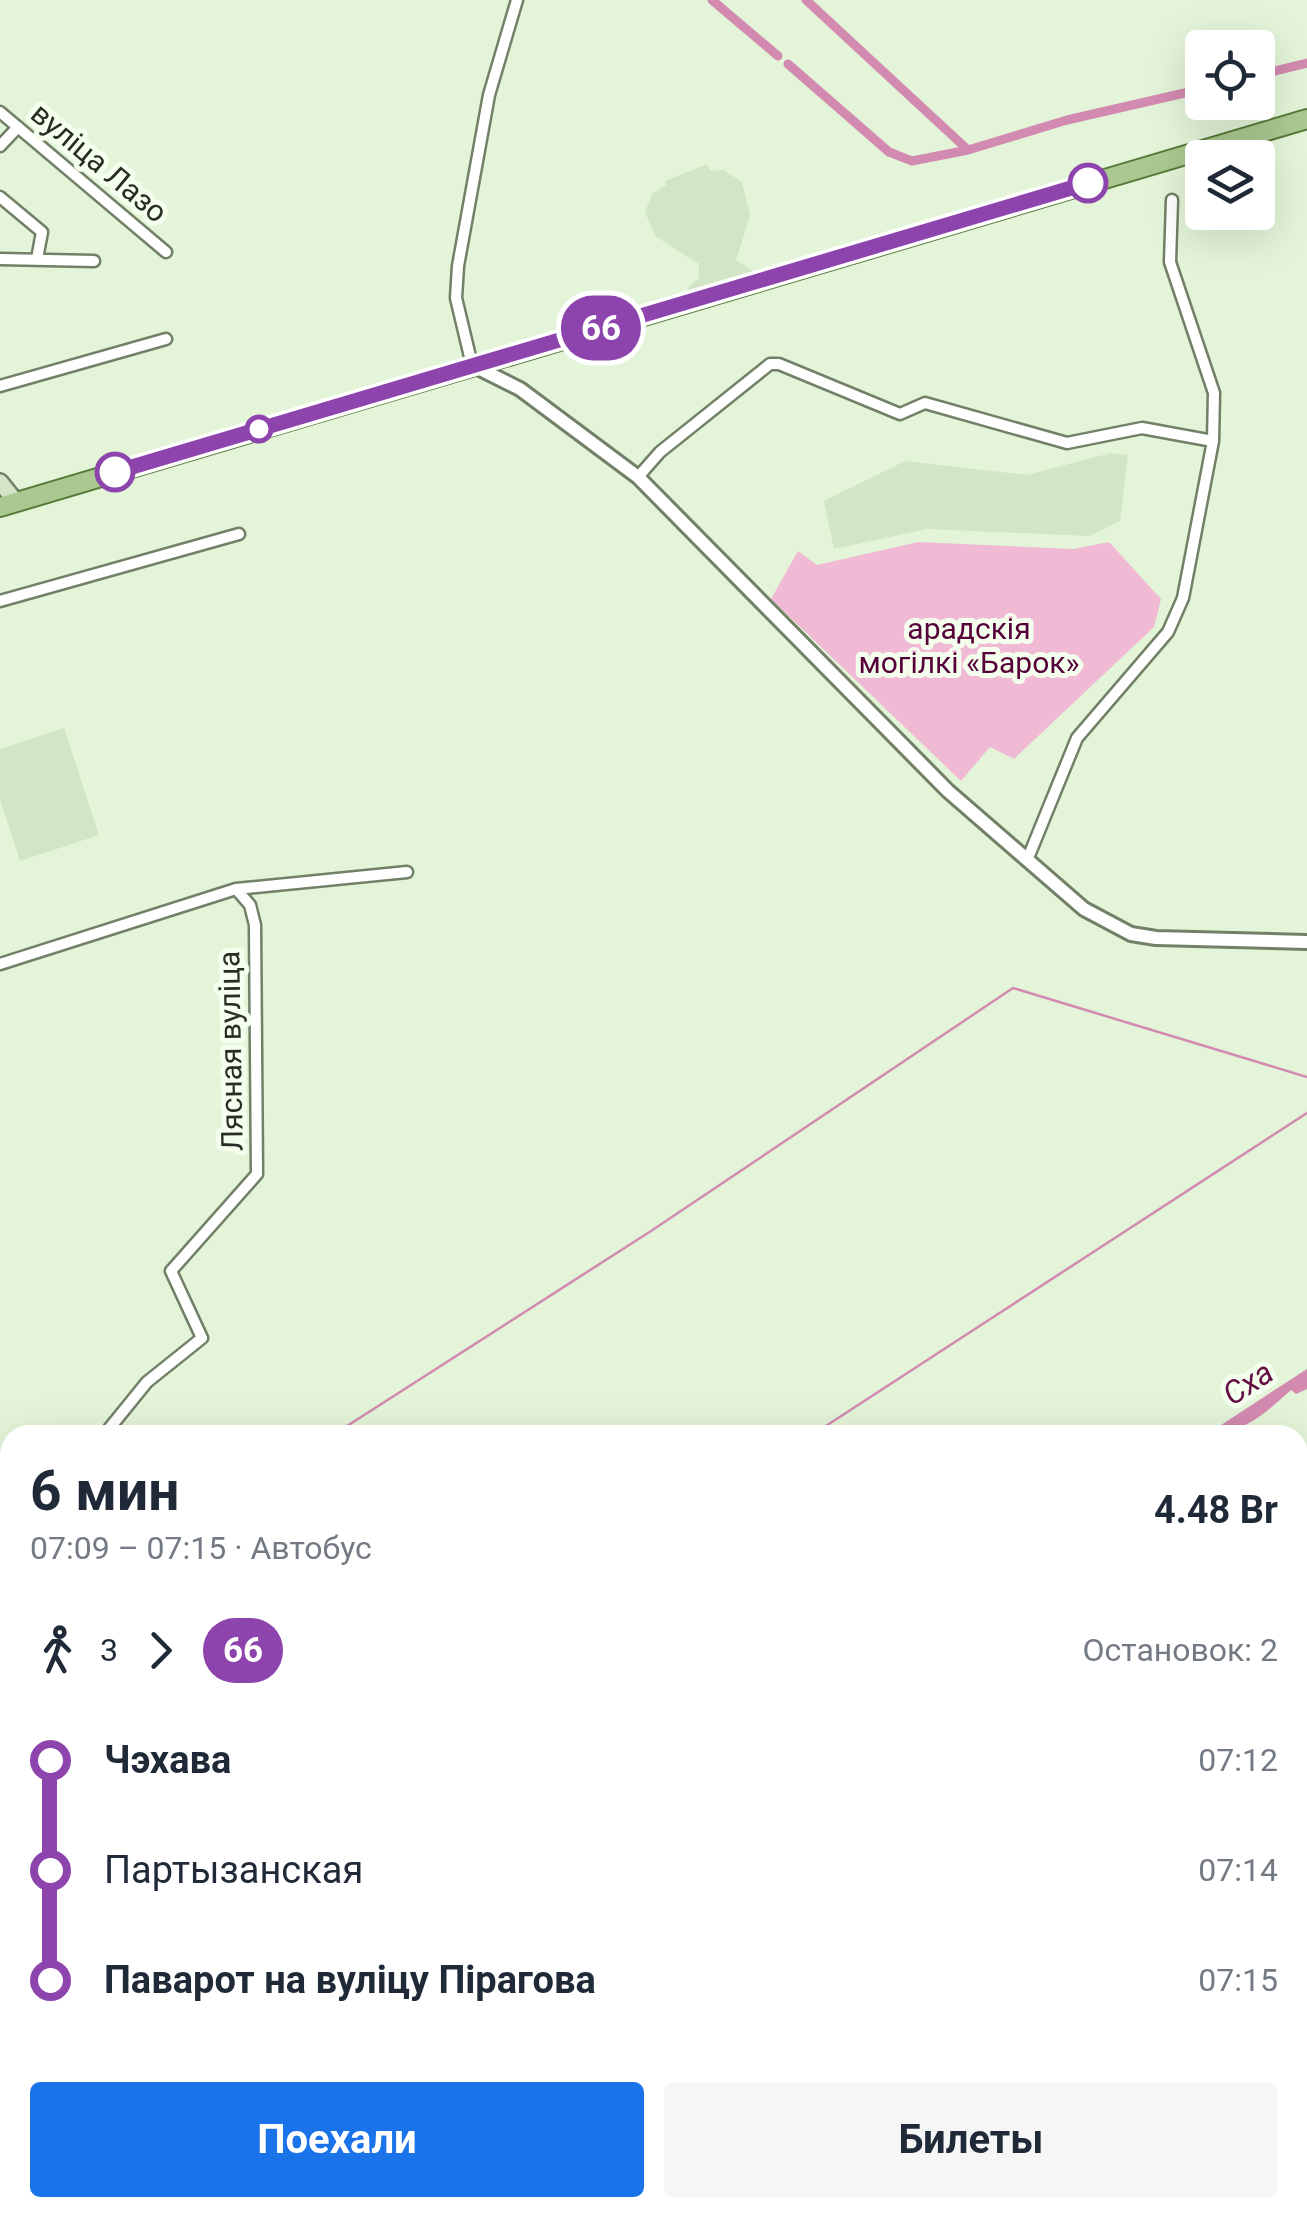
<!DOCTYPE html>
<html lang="ru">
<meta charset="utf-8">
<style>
body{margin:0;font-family:Roboto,sans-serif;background:#f6f6f7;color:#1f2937;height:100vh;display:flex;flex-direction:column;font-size:38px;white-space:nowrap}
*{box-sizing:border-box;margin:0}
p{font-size:32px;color:#747a83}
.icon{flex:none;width:55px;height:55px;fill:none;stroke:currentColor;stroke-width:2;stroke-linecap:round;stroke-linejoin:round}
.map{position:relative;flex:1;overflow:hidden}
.sheet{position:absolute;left:0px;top:1425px;width:1308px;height:792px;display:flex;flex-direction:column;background:#fff;border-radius:30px 30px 0 0;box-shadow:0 10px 40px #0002}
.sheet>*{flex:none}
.badge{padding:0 20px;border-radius:32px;font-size:35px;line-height:65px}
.controls{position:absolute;left:1185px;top:30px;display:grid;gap:20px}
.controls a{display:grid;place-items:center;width:90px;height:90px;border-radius:10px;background:#fff;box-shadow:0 10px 40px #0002;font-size:50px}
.map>.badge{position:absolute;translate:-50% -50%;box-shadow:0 0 0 5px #fff}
.legs{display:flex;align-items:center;gap:15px;height:110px;padding:0 30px;font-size:32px}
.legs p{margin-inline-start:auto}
.overview{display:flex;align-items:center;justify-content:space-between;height:170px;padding:0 30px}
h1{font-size:55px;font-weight:700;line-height:75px}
.cta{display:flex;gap:20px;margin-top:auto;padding:20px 30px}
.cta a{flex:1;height:115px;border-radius:10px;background:#1a73e8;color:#fff;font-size:40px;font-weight:700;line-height:115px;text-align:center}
.cta a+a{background:#f6f6f7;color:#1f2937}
ul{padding:0 30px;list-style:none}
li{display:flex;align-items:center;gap:35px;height:110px;font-size:38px}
li i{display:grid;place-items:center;width:15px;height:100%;margin:0 12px;background:currentColor}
li i::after{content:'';width:25px;height:25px;margin:-12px;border:8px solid;border-radius:50%;background:#fff}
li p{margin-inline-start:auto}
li:first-child i{background:linear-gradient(#0000 50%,currentColor 0)}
li:last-child i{background:linear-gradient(currentColor 50%,#0000 0)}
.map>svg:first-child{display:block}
.built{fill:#d2e6c5}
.green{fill:#f0bad5}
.water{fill:#d38ab0}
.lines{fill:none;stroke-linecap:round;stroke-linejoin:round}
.stream{stroke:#d38ab0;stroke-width:2.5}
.canal{stroke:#d38ab0;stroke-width:9}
.river{stroke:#d38ab0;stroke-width:15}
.minor-casing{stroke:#718067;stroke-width:15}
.tertiary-casing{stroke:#718067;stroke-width:18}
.secondary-casing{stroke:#718067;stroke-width:20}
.primary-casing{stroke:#577a39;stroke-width:22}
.minor{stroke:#fff;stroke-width:10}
.tertiary{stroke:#fff;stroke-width:12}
.secondary{stroke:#d4e4c7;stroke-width:15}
.primary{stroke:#aac88f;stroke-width:18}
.line-1-casing{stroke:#fff;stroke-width:22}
.line-1{stroke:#8e44ad;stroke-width:15}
.stop-1-dot{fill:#fff;stroke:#8e44ad;stroke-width:5}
.labels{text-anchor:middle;stroke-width:10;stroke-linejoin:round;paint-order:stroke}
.street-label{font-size:30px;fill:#272d23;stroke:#f4ffee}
.park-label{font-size:30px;fill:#570039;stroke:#f4ffee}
.water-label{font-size:32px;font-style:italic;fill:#650e45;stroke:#f4ffee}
</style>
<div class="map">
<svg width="1307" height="2216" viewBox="0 0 1307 2216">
<rect width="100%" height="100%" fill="#e3f4d8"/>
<path class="built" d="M707 164 710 171 724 170 742 182 750 216 736 260 756 273 690 292 688 288 699 278V264L655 236 645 212 652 194 666 185 665 181Z
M1111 453 1128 455 1120 521 1090 536 927 529 834 549 824 501 905 461 1027 475Z
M64 728 99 835 20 861 0 799V749Z"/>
<path class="green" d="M918 542 1073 549 1109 542 1161 599 1154 627 1014 759 990 747 961 781 771 599 798 551 817 565Z"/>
<path class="water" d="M1307 1369V1389L1296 1394 1291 1390C1267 1412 1241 1435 1208 1435V1427H1218Z"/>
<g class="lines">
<path class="stream" d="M333 1435 651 1231 1013 988 1307 1077
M812 1435 1307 1113
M0 1649 10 1642
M0 1963 10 1957"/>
<path class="canal" d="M712 0 778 56
M806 0 968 150 1067 120 1202 89
M788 64 889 152 912 161 968 150
M1258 75 1307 63"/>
<path class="river" d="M0 2202 10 2197"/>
<defs>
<path id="minor" d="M0 112 166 252
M0 146 18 127
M0 197 42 232 37 259
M0 259 94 261
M472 365 456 298 458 266 489 95 517 0
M0 386 166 339
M638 477 660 452 770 364H779L900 414 925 403 1067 443 1142 428 1213 441
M0 601 239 534
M1028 858 1077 738 1168 632 1183 598 1213 441 1214 393 1170 262 1172 200
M0 964 236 889 407 872
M104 1435 147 1382 202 1338 171 1271 257 1174 255 925 250 905 236 889
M1298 1497 1307 1493
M0 1538H10
M1298 1608 1307 1609
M1298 1757 1307 1758
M1298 1823 1307 1830
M1298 1937 1307 1925
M1298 1975 1307 1985
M1298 2133 1307 2144
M624 2208 630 2216
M941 2208 955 2216
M1194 2208 1204 2216
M773 2216 777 2208
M1067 2216 1069 2208"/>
<path id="tertiary" d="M472 365 520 389 638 477 948 791 1084 909 1131 934 1156 938 1307 942"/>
<path id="secondary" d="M0 482 16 502"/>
<path id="primary" d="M0 507 1307 119"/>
</defs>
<use href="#minor" class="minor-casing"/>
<use href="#tertiary" class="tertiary-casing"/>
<use href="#secondary" class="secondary-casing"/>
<use href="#primary" class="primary-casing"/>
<use href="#minor" class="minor"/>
<use href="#tertiary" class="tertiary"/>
<use href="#secondary" class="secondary"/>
<use href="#primary" class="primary"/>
</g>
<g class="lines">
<defs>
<path id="line-1" d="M115 472 1088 183"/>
</defs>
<use href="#line-1" class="line-1-casing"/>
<use href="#line-1" class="line-1"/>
</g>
<g class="stop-1-dot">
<circle cx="1088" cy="183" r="18"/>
<circle cx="259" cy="429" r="12"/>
<circle cx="115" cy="472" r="18"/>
</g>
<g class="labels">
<g class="street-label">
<text transform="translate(99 163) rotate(40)" y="10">вуліца Лазо</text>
<text transform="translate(231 1051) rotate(-91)" y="10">Лясная вуліца</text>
</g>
<g class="park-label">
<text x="969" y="639">арадскія<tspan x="969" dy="34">могілкі «Барок»</tspan></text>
</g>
<g class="water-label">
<text transform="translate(1248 1383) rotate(-33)" y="11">Сха</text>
</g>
</g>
</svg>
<div class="controls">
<a><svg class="icon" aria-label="locate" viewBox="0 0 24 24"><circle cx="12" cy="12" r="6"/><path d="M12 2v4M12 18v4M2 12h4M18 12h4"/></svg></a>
<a><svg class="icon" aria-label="layers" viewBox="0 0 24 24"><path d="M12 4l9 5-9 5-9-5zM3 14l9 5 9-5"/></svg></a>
</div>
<b class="badge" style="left:601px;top:328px;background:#8e44ad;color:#fff">66</b>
<section class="sheet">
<div class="overview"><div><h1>6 мин</h1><p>07:09 – 07:15 · Автобус</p></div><b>4.48 Br</b></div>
<div class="legs"><svg class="icon" aria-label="walk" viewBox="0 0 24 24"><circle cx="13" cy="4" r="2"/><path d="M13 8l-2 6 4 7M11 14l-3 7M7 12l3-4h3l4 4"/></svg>3<svg class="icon" aria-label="forward" viewBox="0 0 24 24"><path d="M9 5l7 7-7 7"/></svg><b class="badge" style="background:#8e44ad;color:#fff">66</b><p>Остановок: 2</p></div>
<ul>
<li><i style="color:#8e44ad"></i><b>Чэхава</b><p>07:12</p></li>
<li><i style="color:#8e44ad"></i><span>Партызанская</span><p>07:14</p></li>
<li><i style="color:#8e44ad"></i><b>Паварот на вуліцу Пірагова</b><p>07:15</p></li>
</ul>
<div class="cta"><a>Поехали</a><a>Билеты</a></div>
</section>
</div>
